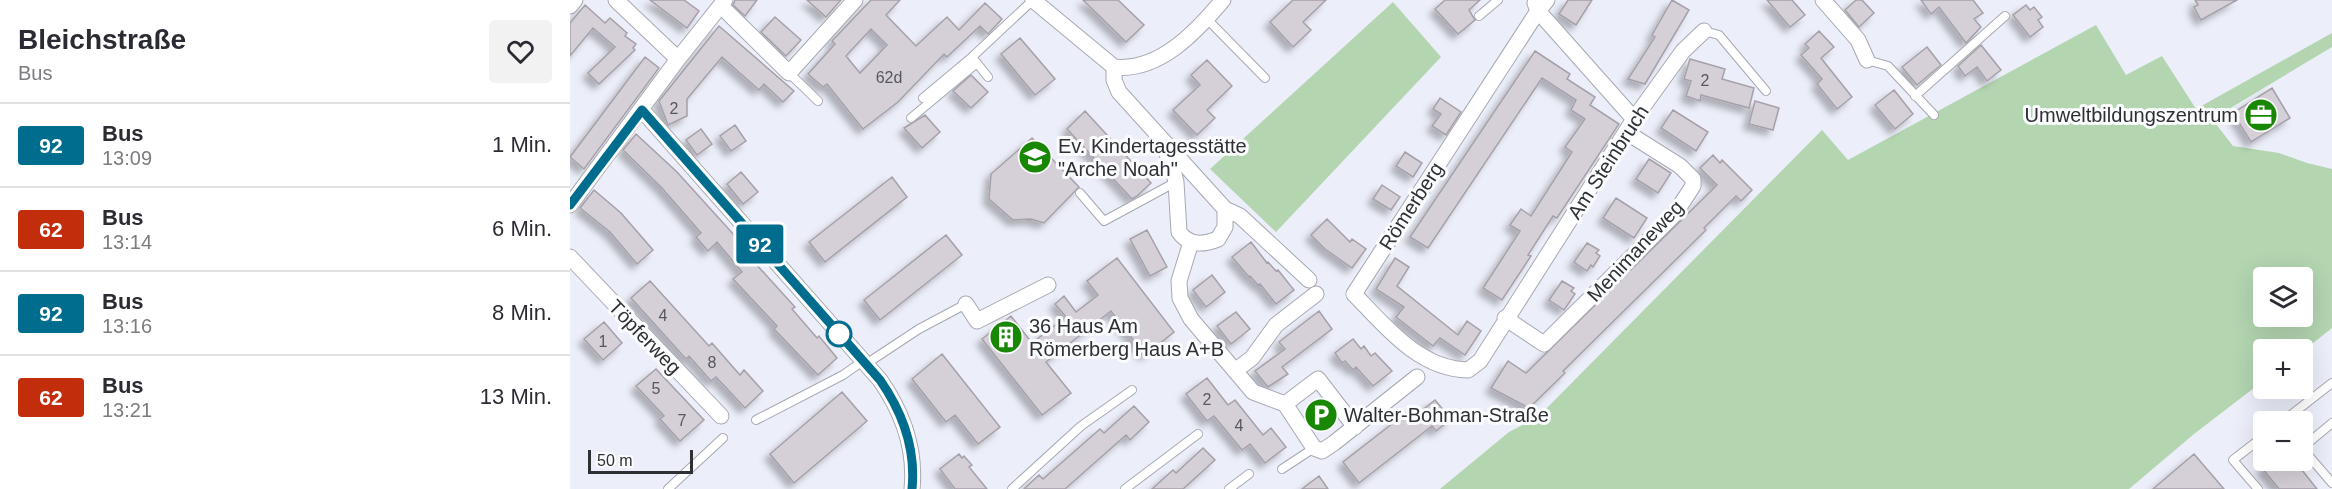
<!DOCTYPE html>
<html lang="de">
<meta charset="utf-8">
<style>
body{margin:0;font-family:Helvetica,sans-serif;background:#f2f2f3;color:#2b2b33;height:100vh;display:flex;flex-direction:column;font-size:22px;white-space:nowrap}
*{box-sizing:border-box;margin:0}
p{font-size:20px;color:#7c7c81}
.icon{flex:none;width:33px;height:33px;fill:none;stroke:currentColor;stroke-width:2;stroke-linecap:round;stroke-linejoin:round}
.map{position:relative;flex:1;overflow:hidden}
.details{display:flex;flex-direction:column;background:#fff;width:570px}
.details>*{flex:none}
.badge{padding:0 12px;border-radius:4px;font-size:21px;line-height:39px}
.fabs{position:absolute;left:1683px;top:267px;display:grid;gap:12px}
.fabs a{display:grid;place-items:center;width:60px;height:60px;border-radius:6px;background:#fff;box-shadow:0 6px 24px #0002;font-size:30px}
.scale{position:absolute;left:18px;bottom:15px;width:105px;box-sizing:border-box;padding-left:6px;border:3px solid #2f3034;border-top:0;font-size:16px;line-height:21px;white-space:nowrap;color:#2f3034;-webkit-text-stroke:4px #fbfcfe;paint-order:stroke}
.map>.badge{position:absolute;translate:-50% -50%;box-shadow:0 0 0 3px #fff}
.round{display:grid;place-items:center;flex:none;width:63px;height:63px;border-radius:6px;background:#f2f2f3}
.summary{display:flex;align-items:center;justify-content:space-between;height:102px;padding:0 18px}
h1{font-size:28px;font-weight:600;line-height:45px}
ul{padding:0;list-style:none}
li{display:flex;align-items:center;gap:18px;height:84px;padding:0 18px;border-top:2px solid #e1e1e2}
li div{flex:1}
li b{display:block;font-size:22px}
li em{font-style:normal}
li .badge{min-width:66px;font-weight:700;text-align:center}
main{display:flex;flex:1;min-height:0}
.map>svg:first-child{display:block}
.green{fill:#b3d5b0;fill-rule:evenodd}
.building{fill:#d5cfd8;stroke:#a6a0a9;stroke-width:1.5;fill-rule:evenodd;filter:url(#shadow)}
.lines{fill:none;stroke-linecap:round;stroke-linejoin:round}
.lane-casing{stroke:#a6a9b2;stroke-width:10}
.street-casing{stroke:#a6a9b2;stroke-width:17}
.lane{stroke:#fff;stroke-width:8}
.street{stroke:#fff;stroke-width:15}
.line-casing{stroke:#fff;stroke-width:14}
.line{stroke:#006d8f;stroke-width:9}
.stop-dot{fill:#fff;stroke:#006d8f;stroke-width:3}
.labels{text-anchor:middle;stroke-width:6;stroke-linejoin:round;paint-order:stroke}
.number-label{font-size:16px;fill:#58585d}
.poi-label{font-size:20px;fill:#2f3034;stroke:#fbfcfe;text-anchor:start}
.street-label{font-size:20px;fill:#2f3034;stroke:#fbfcfe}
</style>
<main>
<section class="details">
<div class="summary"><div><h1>Bleichstraße</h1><p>Bus</p></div><a class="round"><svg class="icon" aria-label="heart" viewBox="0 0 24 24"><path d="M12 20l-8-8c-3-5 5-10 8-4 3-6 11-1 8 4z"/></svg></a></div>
<ul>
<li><span class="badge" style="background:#006d8f;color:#fff">92</span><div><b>Bus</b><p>13:09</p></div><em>1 Min.</em></li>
<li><span class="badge" style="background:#c22e0c;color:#fff">62</span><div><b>Bus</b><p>13:14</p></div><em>6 Min.</em></li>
<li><span class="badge" style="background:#006d8f;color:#fff">92</span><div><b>Bus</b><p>13:16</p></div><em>8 Min.</em></li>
<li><span class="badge" style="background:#c22e0c;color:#fff">62</span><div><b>Bus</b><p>13:21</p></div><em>13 Min.</em></li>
</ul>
</section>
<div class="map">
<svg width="1762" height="489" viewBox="0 0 1762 489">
<defs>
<filter id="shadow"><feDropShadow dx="-5.5" dy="5.5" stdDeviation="3" flood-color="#0004"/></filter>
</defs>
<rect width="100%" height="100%" fill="#eceef9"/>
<path class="green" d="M823 2 871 57 706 232 640 169Z
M1526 25 1556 75 1592 56 1626 109 1762 33V47L1642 119 1663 146 1709 153 1737 163 1762 169V328L1733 351 1694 350 1693 381 1624 434 1559 489H870L939 432 968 417 1252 130 1278 160ZM1694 278H1732V316H1694Z"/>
<path class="building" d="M80 0H114L129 11 117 28Z
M165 0H187L175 16 163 5Z
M237 0H271L256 17Z
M301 0H330L316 15 346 46 377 17 389 30 415 3 432 19 418 34 410 26 377 57 374 54 328 102 293 129 257 84 253 87 238 74 265 44 262 41ZM301 29 317 45 290 73 276 56Z
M513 0H548L574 25 556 42Z
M723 0H756L733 22 741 30 723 47 700 22Z
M875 0H910L899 10 905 20 888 34 865 9Z
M998 0H1022L1006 25 989 14Z
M1102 0 1119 10 1075 84 1058 79 1085 37 1082 35Z
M1197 0H1222L1235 15 1220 27Z
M1286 0H1292L1304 13 1289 27 1275 10Z
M1351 0H1403L1413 13 1404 19 1411 27 1396 43 1369 7 1361 14Z
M1625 0H1667L1631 20 1624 7 1628 5Z
M15 5 35 23 40 18 57 33 55 36 66 44 63 48 65 50 29 84 18 73 45 47 23 28 0 56V23Z
M1456 5 1460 10 1464 7 1472 17 1468 20 1473 27 1460 37 1443 15Z
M205 17 231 40 216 56 191 32Z
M149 26 224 91 213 102 194 84 189 90 152 57 117 99V116L98 125 89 101Z
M1249 31 1264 47 1251 58 1282 97 1267 109 1247 84 1252 79 1231 55 1239 48 1235 44Z
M450 38 485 79 465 95 431 54Z
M1411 45 1431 70 1417 81 1407 67 1395 76 1388 66Z
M1357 47 1371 65 1347 85 1332 67Z
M965 51 1000 74 997 79 1025 97 1020 105 1049 124 987 218 983 216 958 255 961 256 932 300 913 288 950 231 940 225 951 209 961 216 1002 152 995 147 1015 119 1001 110 1006 100 972 78 858 248 840 237Z
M75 57 89 68 14 169 0 157Z
M1120 59 1155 69 1152 79 1184 88 1179 108 1131 95 1130 101 1116 96 1121 81 1114 79Z
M637 60 662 86 637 110 645 118 627 135 603 110 630 85 621 75Z
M401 75 418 92 401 108 383 91Z
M1702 88 1720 118 1681 142 1663 113Z
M1324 90 1343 114 1325 129 1305 105Z
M870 98 891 112 876 135 862 126 871 114 863 109Z
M1185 101 1209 108 1203 130 1179 124Z
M1103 110 1138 132 1126 151 1091 128Z
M515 111 581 183 567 196 562 199 497 129Z
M355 115 370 132 352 148 334 128Z
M165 125 176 141 161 151 150 136Z
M131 129 142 144 127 155 116 140Z
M66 134 107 172 165 236 166 234 179 249 175 252 225 307 222 309 247 338 249 336 267 358 248 375 204 329 207 326 163 279 172 272 147 242 138 251 126 237 131 233 91 187 53 150Z
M462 138 509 187 474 223 461 219 443 220 419 199 421 174Z
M835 152 852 163 843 177 826 166Z
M1143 155 1150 163 1152 160 1182 190 1171 201 1166 196 1134 228 1136 230 993 371 995 373 959 408 921 388 938 361 956 373 1147 185 1130 168Z
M1079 159 1101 173 1088 193 1066 179Z
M171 172 188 192 173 204 157 184Z
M322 177 337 197 255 262 239 242Z
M812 185 830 197 821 210 803 199Z
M24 190 51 213 83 250 67 264 40 232 10 208Z
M1046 198 1077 218 1064 238 1033 218Z
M757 219 780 242 782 239 796 249 782 268 755 249 741 235Z
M577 230 597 267 580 276 560 239Z
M376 235 392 255 310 320 294 300Z
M681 242 697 263 698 262 706 271 708 270 724 290 706 304 690 284 688 285 680 276 679 277 662 257Z
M1017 243 1029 250 1026 253 1030 256 1023 267 1021 265 1017 271 1004 262Z
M547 258 604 332 575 355 541 311 476 362 501 393 472 415 412 339 441 316 462 343 496 317 485 304 494 296 506 312 528 295 517 281Z
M825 258 839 267 827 286 888 335 897 321 911 331 895 355 870 338 863 346 826 317 834 307 806 289Z
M642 275 655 292 636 307 623 290Z
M80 281 139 346 142 343 170 375 174 370 193 391 175 408 146 377 141 381 119 356 116 359 61 298Z
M992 281 1004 288 1001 291 1005 294 994 310 979 300Z
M749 311 762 329 712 367 718 374 698 387 685 371 715 349 709 342Z
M666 312 680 329 661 344 647 326Z
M34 322 52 343 33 360 14 339Z
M783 339 791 349 794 346 801 356 805 353 822 371 803 386 786 367 783 370 775 361 772 363 765 353Z
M372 354 430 427 408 444 385 415 376 422 342 379Z
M86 369 134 420 110 441 90 419 94 416 66 386Z
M637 378 658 405 665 400 693 435 701 428 716 447 695 463 680 444 672 450 644 416 637 421 616 394Z
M272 392 297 421 224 483 200 454Z
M865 400 881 419 866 431 862 426 789 483 773 462 836 413 841 419Z
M564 406 579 422 560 440 556 435 495 489H454L469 475 473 479 530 429 534 433Z
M633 448 645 460 613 489H582L603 470 606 473Z
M389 454 392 458 394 456 402 465 399 467 417 489H385L370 469Z
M1624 454 1654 489H1583Z
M1701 460H1724L1747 489H1709L1692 468Z
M749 476 758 489H732Z"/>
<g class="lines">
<defs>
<path id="lane" d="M909 16 928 0
M637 19 695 78
M1134 31 1149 35 1196 91
M1297 60 1318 66 1364 115
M219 73 248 101
M418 77 402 57 463 0
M1345 96 1435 16
M353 98 402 57
M341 118 407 63
M510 193 534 221 606 182
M296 364 349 329 396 304
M186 420 273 375 293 361
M1712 422 1762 383
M1732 448 1762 483
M1732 448 1762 423
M712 469 744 448
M98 489 153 438
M442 489 511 426 562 390
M555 489 628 434
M659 489 679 474
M1688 489 1663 460 1694 436"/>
<path id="street" d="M46 0 108 59
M463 0 544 67C589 72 626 32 653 0
M977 0 968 11 784 294C816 327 849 369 898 370L910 361 1064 119 1113 51 1134 31
M1253 0 1288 40 1297 60
M965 3 968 11 1064 119
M0 6 5 0
M151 6 219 73 285 0
M544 67V80L549 92 655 209V227L648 239C633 245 619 246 609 232L606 182 602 166 591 140
M72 110 310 380C333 413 346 449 342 489
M0 205 108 59 155 0
M655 209 670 216 739 280
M621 242 609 281 610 298 621 319 683 392 715 404 744 448 752 451 764 443 847 377
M0 257 151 416
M396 304 407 321 478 285
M935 318 974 344 1104 215 1123 186V179L1110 166 1056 132
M666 370 682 358 706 325 746 294
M715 404 748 379 785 427"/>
</defs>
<use href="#lane" class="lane-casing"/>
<use href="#street" class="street-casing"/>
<use href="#lane" class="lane"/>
<use href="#street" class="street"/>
</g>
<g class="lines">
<defs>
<path id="line" d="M0 205 72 110 310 380C333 413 346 449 342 489"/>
</defs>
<use href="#line" class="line-casing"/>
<use href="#line" class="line"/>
</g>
<defs>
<symbol id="office-disc" viewBox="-11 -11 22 22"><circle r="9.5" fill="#188804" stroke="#fbfcfe"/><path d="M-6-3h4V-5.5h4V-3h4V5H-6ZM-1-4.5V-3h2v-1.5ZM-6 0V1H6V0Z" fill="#fff"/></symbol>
<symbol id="school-disc" viewBox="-11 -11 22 22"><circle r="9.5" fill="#188804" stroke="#fbfcfe"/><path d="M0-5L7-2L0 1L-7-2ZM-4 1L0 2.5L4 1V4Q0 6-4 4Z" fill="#fff"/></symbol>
<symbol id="building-disc" viewBox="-11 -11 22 22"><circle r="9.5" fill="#188804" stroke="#fbfcfe"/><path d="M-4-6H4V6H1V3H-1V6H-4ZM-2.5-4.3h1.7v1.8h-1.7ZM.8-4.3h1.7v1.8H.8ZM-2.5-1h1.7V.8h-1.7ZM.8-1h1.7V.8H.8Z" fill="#fff"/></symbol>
<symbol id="parking-disc" viewBox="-11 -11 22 22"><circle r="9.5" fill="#188804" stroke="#fbfcfe"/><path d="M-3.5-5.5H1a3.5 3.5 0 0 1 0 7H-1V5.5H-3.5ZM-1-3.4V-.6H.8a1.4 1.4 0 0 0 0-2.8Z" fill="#fff"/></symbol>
</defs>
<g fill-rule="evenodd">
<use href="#office-disc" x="1672" y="96" width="38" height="38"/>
<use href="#school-disc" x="446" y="138" width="38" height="38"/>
<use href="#building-disc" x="417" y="318" width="38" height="38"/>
<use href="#parking-disc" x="732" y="396" width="38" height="38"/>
</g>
<circle class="stop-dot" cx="269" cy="334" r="12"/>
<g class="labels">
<g class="number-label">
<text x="319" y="83">62d</text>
<text x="1135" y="86">2</text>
<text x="104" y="114">2</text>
<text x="93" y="321">4</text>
<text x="33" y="347">1</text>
<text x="142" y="368">8</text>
<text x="86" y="394">5</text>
<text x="637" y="405">2</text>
<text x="112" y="426">7</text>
<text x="669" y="431">4</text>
</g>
<g class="poi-label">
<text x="1668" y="122" text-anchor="end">Umweltbildungszentrum</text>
<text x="488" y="153">Ev. Kindertagesstätte<tspan x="488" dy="23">"Arche Noah"</tspan></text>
<text x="459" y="333">36 Haus Am<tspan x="459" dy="23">Römerberg Haus A+B</tspan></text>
<text x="774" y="422">Walter-Bohman-Straße</text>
</g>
<g class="street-label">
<text transform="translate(1038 162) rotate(-57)" y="7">Am Steinbruch</text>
<text transform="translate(841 206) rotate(-57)" y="7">Römerberg</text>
<text transform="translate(1065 251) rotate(-47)" y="7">Menimaneweg</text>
<text transform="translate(75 337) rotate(46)" y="7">Töpferweg</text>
</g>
</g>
</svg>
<div class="fabs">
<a><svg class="icon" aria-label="layers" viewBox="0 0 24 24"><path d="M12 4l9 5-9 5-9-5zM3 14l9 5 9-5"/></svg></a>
<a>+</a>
<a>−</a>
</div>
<div class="scale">50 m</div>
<b class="badge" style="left:190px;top:244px;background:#006d8f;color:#fff">92</b>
</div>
</main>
